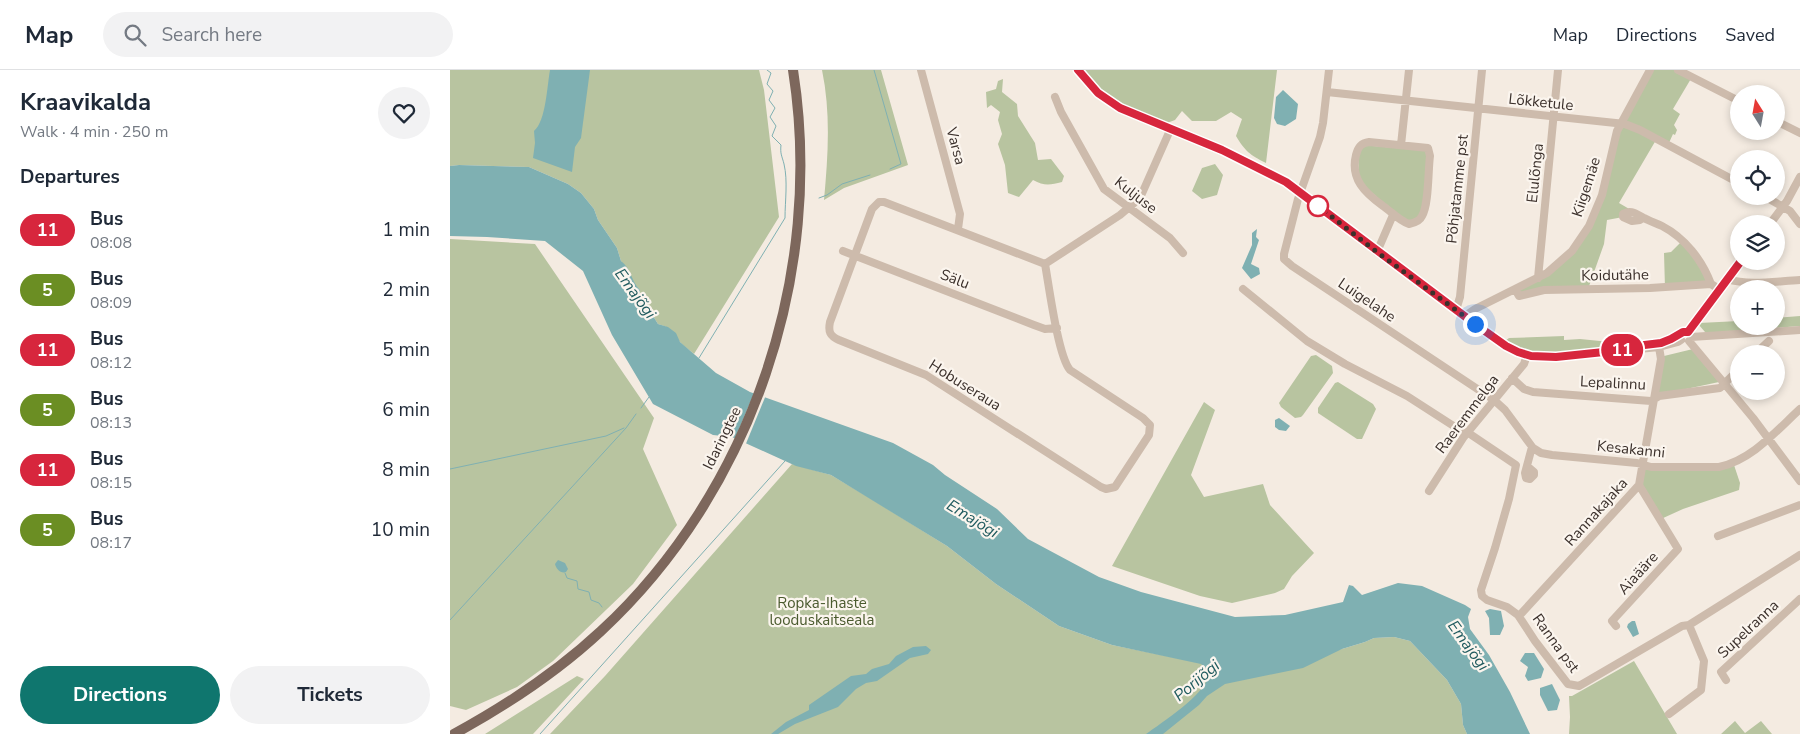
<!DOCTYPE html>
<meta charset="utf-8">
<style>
body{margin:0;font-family:"Nunito Sans",sans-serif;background:#f2f2f3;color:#1f2937;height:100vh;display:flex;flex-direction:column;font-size:19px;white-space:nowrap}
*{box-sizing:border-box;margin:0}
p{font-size:16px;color:#747a83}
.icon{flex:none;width:28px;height:28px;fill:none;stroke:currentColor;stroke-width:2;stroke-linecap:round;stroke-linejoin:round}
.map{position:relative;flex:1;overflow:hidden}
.side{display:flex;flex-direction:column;background:#fff;width:450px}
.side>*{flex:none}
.badge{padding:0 10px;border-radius:16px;font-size:18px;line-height:32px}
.needle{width:32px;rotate:349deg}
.buttons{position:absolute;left:1280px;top:15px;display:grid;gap:10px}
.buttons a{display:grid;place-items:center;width:55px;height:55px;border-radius:50%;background:#fff;box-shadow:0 2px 8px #0003;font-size:25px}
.you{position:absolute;width:25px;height:25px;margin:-12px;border:4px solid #fff;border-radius:50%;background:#1a73e8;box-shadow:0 0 0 8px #1a73e833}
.map>.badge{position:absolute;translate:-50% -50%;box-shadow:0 0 0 2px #fff}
h2{padding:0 20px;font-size:19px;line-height:45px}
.round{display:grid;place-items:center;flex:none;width:52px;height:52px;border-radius:26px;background:#f2f2f3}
.head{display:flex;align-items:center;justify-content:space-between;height:85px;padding:0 20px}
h1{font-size:24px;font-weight:700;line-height:38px}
.cta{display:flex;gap:10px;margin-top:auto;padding:10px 20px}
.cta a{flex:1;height:58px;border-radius:30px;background:#0f766e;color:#fff;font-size:20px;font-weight:700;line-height:58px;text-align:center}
.cta a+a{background:#f2f2f3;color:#1f2937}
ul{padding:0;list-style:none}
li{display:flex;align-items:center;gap:15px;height:60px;padding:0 20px}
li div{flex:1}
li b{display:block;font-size:19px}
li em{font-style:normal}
li .badge{min-width:55px;font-weight:700;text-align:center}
header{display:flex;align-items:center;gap:30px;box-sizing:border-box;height:70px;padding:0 25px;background:#fff;border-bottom:1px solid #e0e1e3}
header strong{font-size:24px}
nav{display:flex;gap:28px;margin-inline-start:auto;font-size:18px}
.search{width:350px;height:45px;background:#f2f2f3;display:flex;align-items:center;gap:12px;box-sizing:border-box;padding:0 18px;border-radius:28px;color:#747a83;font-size:19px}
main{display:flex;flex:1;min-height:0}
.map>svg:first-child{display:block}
.green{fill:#b8c4a0}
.water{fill:#7fb0b2}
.pier{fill:#f4ebe1}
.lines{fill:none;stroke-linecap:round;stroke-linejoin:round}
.stream{stroke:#7fb0b2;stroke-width:1}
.minor{stroke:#cdbbac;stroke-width:8}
.major{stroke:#7d675c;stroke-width:10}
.line-casing{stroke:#fff;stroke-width:11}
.line{stroke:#d7263d;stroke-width:8}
.walk{stroke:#3b302b;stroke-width:5;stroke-dasharray:0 9}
.stop-dot{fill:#fff;stroke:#d7263d;stroke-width:2.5}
.labels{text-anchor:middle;stroke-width:4.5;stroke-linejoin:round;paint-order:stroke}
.street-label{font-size:15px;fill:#3b302b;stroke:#fbf5ee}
.park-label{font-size:15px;fill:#4a5a2e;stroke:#fbf5ee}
.water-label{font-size:16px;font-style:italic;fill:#1f5a5e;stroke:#fbf5ee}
</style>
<header>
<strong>Map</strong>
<div class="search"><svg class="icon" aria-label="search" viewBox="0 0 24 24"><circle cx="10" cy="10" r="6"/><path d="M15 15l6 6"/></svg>Search here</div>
<nav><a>Map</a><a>Directions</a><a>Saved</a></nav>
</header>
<main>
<section class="side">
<div class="head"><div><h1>Kraavikalda</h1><p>Walk · 4 min · 250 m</p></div><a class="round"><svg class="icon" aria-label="heart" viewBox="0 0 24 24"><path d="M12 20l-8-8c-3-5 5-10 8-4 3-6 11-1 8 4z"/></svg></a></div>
<h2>Departures</h2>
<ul>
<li><span class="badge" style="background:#d7263d;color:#fff">11</span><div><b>Bus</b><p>08:08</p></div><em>1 min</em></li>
<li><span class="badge" style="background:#6b8e23;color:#fff">5</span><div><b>Bus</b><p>08:09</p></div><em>2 min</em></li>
<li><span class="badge" style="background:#d7263d;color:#fff">11</span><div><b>Bus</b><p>08:12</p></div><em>5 min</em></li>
<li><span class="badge" style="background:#6b8e23;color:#fff">5</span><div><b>Bus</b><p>08:13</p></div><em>6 min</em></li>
<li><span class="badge" style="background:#d7263d;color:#fff">11</span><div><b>Bus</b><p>08:15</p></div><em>8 min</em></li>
<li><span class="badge" style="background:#6b8e23;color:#fff">5</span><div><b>Bus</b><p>08:17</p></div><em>10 min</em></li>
</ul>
<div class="cta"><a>Directions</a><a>Tickets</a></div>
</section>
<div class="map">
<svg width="1350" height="664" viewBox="0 0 1350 664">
<rect width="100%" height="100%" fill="#f4ebe1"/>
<path class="green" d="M0 0H309L314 20 329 147 244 284C240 280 233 276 229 271 222 260 221 258 208 254L190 225V220L184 214 171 191 167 178 148 150 144 139 131 123 118 114 79 97 9 95 0 96Z
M372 0H431L458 95 394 118 374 130C378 87 381 43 372 0Z
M632 0H827L816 93C800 85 795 81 786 66L792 49 781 42 766 51H742L732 41 725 50 717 53 669 34 649 20Z
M1200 0H1228L1242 7 1223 39 1230 44 1224 55 1227 60 1225 65 1223 64 1218 75 1172 53Z
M553 9 552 22 567 34 568 46 585 73 588 90 601 89 614 106 612 112C600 115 594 116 583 110L569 127 558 123 555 95 548 74 552 64 548 50 550 42 541 35 537 38 536 22 546 19 548 11Z
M1171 55 1206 70 1169 133 1181 140 1173 147 1157 150 1154 174 1138 219 1069 225 1066 220 1098 203 1140 158Z
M913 75 978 81 973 140 969 148 959 152 948 146 909 111 908 81Z
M765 94 773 105 767 125 752 129 742 121 752 98Z
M0 169 85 174 204 348 193 379 227 455 183 514 103 591 67 617 16 640 0 636Z
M1233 170 1260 213 1215 218 1214 183 1221 182Z
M1350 246V256L1263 263 1255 262 1249 255V253L1289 251V256H1326V248Z
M1114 266V270L1130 269 1170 273V276C1150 283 1084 286 1065 278 1061 276 1058 273 1055 271L1059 268Z
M1243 279 1269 312 1208 325 1214 286Z
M866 285 882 296 883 303 853 345 851 347 845 348 831 337 829 333 861 286Z
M888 312 923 334 926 339 912 369H907L868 343V338L885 313Z
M754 332 765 340 741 405 754 427 813 414 820 435 864 483 842 506 834 519 825 523 782 533 750 526 662 496Z
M1283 392 1290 413 1289 420 1233 439 1211 449 1189 414 1191 397 1228 398Z
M342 394 381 405 423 430 497 476 546 514 609 556 662 575 751 593 757 599 892 579 915 572 924 568 944 567 960 571 997 610 1011 634 1013 655 1017 664H100L155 606Z
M1184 591 1227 664H1119L1120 647 1119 626H1122Z
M127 606 134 609 83 664H35Z
M1285 651 1295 663 1311 651 1322 664H1271Z"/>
<path class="water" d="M100 0H140L131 68 125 77 122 102 83 88 85 73 84 61C96 51 97 16 100 0Z
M833 20 848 34 846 49 835 56 827 54 824 48 826 27Z
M9 95 79 97 118 114 131 123 144 139 148 150 167 178 171 191C181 198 181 211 190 220V225L208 254 218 257 226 263 230 272 266 303 300 322 443 373 483 395 495 405 547 439 578 469 649 507 691 522 785 547 835 545 893 532 899 515 903 516 912 525 948 513 972 516 1015 535 1021 539 1018 547 1020 559 1039 585 1060 622 1080 664H1017L1013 655 1011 634 997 610 960 571 944 567 924 568 915 572 892 579 853 598 775 614 757 626 749 635 713 664H696C710 654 757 623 758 606 759 600 755 597 751 594L662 575 609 556 546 514 497 476 381 405 346 396 282 367 263 365 203 334 162 265 133 201 95 171 37 167 0 166V96Z
M807 159 806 167 809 170 801 194 809 198 810 204 801 209 792 198 802 175V163Z
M829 348 840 356 836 361 829 360 825 357V350Z
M108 490 115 493 118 499 116 502C111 504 106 499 105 494Z
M1040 539 1051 541 1054 556 1050 565H1040L1039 548 1035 541Z
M1182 551H1185L1189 564 1183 567 1177 557 1178 554Z
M476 576 481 580 478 584 460 588 427 611 416 613 406 619 388 637 345 654 328 664H321L336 652 359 640V635L401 606 416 604 422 599 439 594 446 586 463 577Z
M1075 583H1084L1094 599 1091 608 1078 611 1075 606 1078 597 1070 591Z
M1102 614 1110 630 1107 640 1098 641 1090 625V618Z"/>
<path class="pier" d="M305 321 316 325 295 376 284 371Z"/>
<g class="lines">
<path class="stream" d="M424 0 451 94 440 99
M369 128 377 125 392 114 420 105
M249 288 335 148C335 131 338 111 334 94 332 86 330 84 331 75L322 66 326 56 320 47 325 38 319 30 323 21 317 14 321 3 317 0
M191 338 199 327
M0 399 156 366 174 358
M115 503 117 508 127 511 128 519 139 522 141 530 149 533 152 537
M0 550 176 358 186 344
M90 664 335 391"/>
<path class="minor" d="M471 0 510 144 508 159
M628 0 648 23 670 38 772 80 827 107 851 123 927 182 1025 254 1056 276 1068 282 1081 286 1106 287 1209 277 1228 272 1231 270
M879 0 873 53 870 67 848 129 834 184V189L842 196 1044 330 1055 340 1083 378 1091 383 1102 385 1187 393 1201 397H1269C1302 390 1326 361 1350 339
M1228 0 1289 31
M877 22 1175 54 1190 60 1289 113
M605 27 611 42 654 119 720 168 733 183
M1326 51 1350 63
M919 72 978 78 980 86C978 100 979 135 972 146 970 151 964 153 959 154 948 150 942 142 933 136 915 123 900 109 906 85 908 77 911 73 919 72Z
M951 75 959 0
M1314 126 1340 141 1350 154
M429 132H434L595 194C599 216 608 286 620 300L693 348 700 355 699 365 665 417 656 419 651 417 476 305 389 270C380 266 378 262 380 252L422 139Z
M1192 148 1190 150 1182 151 1173 147V144C1181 139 1186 144 1194 148 1199 151 1206 153 1212 156 1235 168 1252 190 1261 214
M1320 154 1337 131 1350 107
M393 181 584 255 595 259 607 258
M927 182 943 145
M595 194 670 145 690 128 721 58
M1088 208 1108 0
M1277 209C1299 216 1327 211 1350 210
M793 219 857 271 895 294 957 326 1016 364
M1065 219 1069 226 1094 220 1200 218 1261 214 1269 219
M1006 240 1010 227 1032 0
M1015 246 1025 239 1097 203 1122 181 1139 156 1152 125 1167 61 1200 0
M1238 262 1291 191
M1241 267 1350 260
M1239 271 1303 348 1350 411
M1305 284 1319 271
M1062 308 1074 319 1083 322 1201 331 1209 326 1270 318 1289 299
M1017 362 1066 395 1059 429 1045 478 1031 520 1032 526 1037 530 1057 537 1068 545 1085 571 1118 614 1129 616 1232 556 1239 555 1350 485
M1077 396 1084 402V405L1080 409 1076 408 1075 403 1082 377
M979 421 1013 368 1074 294 1077 285
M1268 466 1350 435
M1069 546 1189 415 1211 289 1209 277
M1166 556 1162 551 1228 479 1189 415
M1276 610 1271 602 1350 529
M1219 644 1251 620 1254 591 1239 555"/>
<path class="major" d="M4 664C57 635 106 603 151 561 302 421 375 203 343 0"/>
</g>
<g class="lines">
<defs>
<path id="line" d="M628 0 648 23 670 38 772 80 836 112 1025 254 1056 276 1068 282 1081 286 1106 287 1173 280 1186 276 1211 273 1221 269 1233 262H1238L1291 191"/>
</defs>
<use href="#line" class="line-casing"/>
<use href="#line" class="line"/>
<path class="walk" d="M868 136 927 182 1025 254"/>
</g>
<circle class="stop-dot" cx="868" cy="136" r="10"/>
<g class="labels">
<g class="street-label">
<text transform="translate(1091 32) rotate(6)" y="5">Lõkketule</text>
<text transform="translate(506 76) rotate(75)" y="5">Varsa</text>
<text transform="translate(1085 103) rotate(-84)" y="5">Elulõnga</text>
<text transform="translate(1136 117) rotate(-72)" y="5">Kiigemäe</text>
<text transform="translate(1007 119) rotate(-84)" y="5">Põhjatamme pst</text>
<text transform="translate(686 125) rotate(38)" y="5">Kuljuse</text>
<text transform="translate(1165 205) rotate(-1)" y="5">Koidutähe</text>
<text transform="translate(505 209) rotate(21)" y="5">Sälu</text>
<text transform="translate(917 230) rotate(34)" y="5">Luigelahe</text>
<text transform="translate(1163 313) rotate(3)" y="5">Lepalinnu</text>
<text transform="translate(515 315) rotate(32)" y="5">Hobuseraua</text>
<text transform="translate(1017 344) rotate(-53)" y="5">Raeremmelga</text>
<text transform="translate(272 368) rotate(-64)" y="5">Idaringtee</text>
<text transform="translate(1181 379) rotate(6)" y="5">Kesakanni</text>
<text transform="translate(1146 442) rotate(-48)" y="5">Rannakajaka</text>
<text transform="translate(1188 503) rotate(-48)" y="5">Aiaääre</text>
<text transform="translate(1298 559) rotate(-43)" y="5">Supelranna</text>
<text transform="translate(1106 573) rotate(54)" y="5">Ranna pst</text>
</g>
<g class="park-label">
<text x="372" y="538">Ropka-Ihaste<tspan x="372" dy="17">looduskaitseala</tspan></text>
</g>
<g class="water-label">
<text transform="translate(186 223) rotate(54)" y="6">Emajõgi</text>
<text transform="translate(523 448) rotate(32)" y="6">Emajõgi</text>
<text transform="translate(1019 575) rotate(54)" y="6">Emajõgi</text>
<text transform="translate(746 610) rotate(-40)" y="6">Porijõgi</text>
</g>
</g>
</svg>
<div class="buttons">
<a><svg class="needle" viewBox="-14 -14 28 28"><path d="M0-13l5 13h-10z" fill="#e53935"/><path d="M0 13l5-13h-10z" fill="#747a83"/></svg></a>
<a><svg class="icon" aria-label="locate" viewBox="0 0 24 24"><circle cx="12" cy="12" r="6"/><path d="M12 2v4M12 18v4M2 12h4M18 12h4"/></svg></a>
<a><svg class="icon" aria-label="layers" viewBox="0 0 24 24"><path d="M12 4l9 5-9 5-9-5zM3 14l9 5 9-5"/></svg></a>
<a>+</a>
<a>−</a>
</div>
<div class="you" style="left:1025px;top:254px"></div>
<b class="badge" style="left:1172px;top:280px;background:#d7263d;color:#fff">11</b>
</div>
</main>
